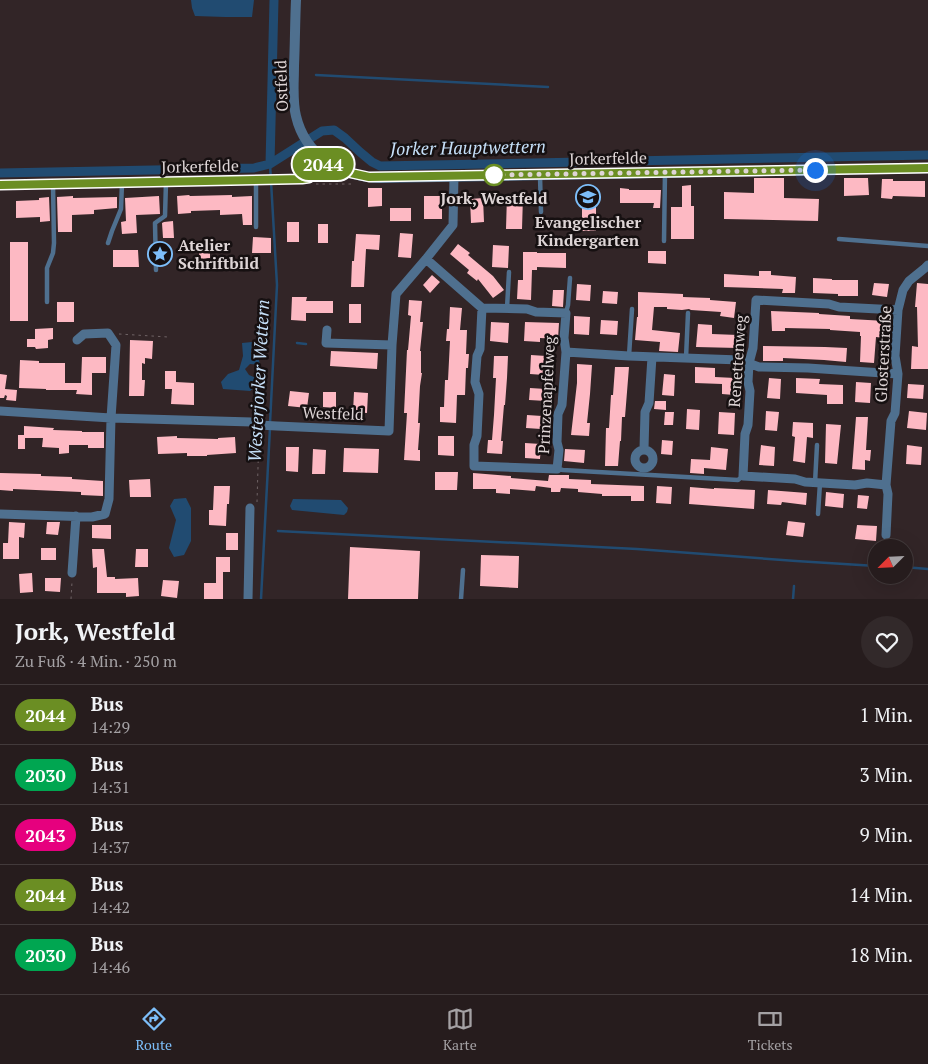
<!DOCTYPE html>
<html lang="de">
<meta charset="utf-8">
<style>
body{margin:0;font-family:"PT Serif",serif;background:#32292a;color:#f1f3f6;height:100vh;display:flex;flex-direction:column;font-size:19px;white-space:nowrap}
*{box-sizing:border-box;margin:0}
p{font-size:16px;color:#a4a1a4}
.icon{flex:none;width:28px;height:28px;fill:none;stroke:currentColor;stroke-width:2;stroke-linecap:round;stroke-linejoin:round}
.map{position:relative;height:599px;overflow:hidden}
.side{display:flex;flex-direction:column;background:#261c1d;flex:1}
.side>*{flex:none}
.badge{padding:0 10px;border-radius:16px;font-size:18px;line-height:32px}
.needle{width:32px;rotate:246deg}
.tools{position:absolute;left:868px;top:539px;display:grid;gap:10px}
.tools a{display:grid;place-items:center;width:45px;height:45px;border-radius:50%;background:#261c1d;box-shadow:0 5px 20px #0002,0 0 0 1px #423a3b;font-size:25px}
.you{position:absolute;width:25px;height:25px;margin:-12px;border:4px solid #fff;border-radius:50%;background:#1a73e8;box-shadow:0 0 0 8px #1a73e833}
.map>.badge{position:absolute;translate:-50% -50%;box-shadow:0 0 0 2px #fff}
.round{display:grid;place-items:center;flex:none;width:52px;height:52px;border-radius:26px;background:#32292a}
.head{display:flex;align-items:center;justify-content:space-between;height:85px;padding:0 15px}
h1{font-size:24px;font-weight:700;line-height:38px}
ul{padding:0;list-style:none}
li{display:flex;align-items:center;gap:15px;height:60px;padding:0 15px;border-top:1px solid #423a3b}
li div{flex:1}
li b{display:block;font-size:19px}
li em{font-style:normal}
li .badge{min-width:55px;font-weight:700;text-align:center}
.tabs{display:flex;justify-content:space-around;align-items:center;height:70px;border-top:1px solid #423a3b;background:#261c1d;font-size:14px;color:#a4a1a4}
.tabs a{display:grid;justify-items:center;gap:2px}
.tabs .current{color:#7dbef9}
.map>svg:first-child{display:block}
.water{fill:#214b71}
.lines{fill:none;stroke-linecap:round;stroke-linejoin:round}
.stream{stroke:#214b71;stroke-width:2.5}
.canal{stroke:#214b71;stroke-width:9}
.building{fill:#fdb9c3}
.path{stroke:#6f6365;stroke-width:1;stroke-dasharray:2.5 4;stroke-linecap:butt}
.service{stroke:#4f708f;stroke-width:4.5}
.minor{stroke:#4f708f;stroke-width:9}
.tertiary{stroke:#4f708f;stroke-width:10}
.line-casing{stroke:#fff;stroke-width:11}
.line{stroke:#6b8e23;stroke-width:8}
.walk{stroke:#ded5d6;stroke-width:5;stroke-dasharray:0 9}
.stop-dot{fill:#fff;stroke:#6b8e23;stroke-width:2.5}
.labels{text-anchor:middle;stroke-width:5;stroke-linejoin:round;paint-order:stroke}
.street-label{font-size:16px;fill:#ded5d6;stroke:#161011}
.stop-label{font-size:16px;font-weight:bold;fill:#ded5d6;stroke:#161011}
.poi-label{font-size:16px;font-weight:bold;fill:#ded5d6;stroke:#161011}
.water-label{font-size:18px;font-style:italic;fill:#c5dff8;stroke:#161011}
</style>
<div class="map">
<svg width="928" height="599" viewBox="0 0 928 599">
<rect width="100%" height="100%" fill="#322527"/>
<path class="water" d="M191 0H254L252 17H225L195 16 192 8Z
M252 342 251 354 258 355 260 365 250 364 245 369 249 375 256 378 254 388 250 391 223 389 221 382 228 374 239 370 243 356 242 343Z
M186 498 191 508V541L184 555 174 557 169 548 176 520 170 506 174 499Z
M293 499 341 500 348 508 347 512 344 515 292 510 290 506Z"/>
<g class="lines">
<path class="stream" d="M316 75 548 87
M270 164 277 285 270 423
M297 343 306 344
M278 531 637 549 796 561 876 566
M904 567 928 569
M261 599 270 428
M793 599 794 586"/>
<path class="canal" d="M270 164 274 0
M0 173 254 168 270 164 322 131 334 130 345 138 360 152 372 162 380 166 928 155"/>
</g>
<path class="building" d="M754 178H784V198L819 199 818 221 724 219V192L754 193Z
M844 178H868L869 195 844 196Z
M882 179H893V181H925V197L893 196 892 199 881 198Z
M691 185V206H694V239H671V207H682V186Z
M580 187H596V231H582V207H580Z
M368 188H382V206L368 207Z
M620 188 629 189V190H661L660 208H653L654 203H620Z
M189 195 190 196 232 195V197L252 196V225H243L242 214 220 215V210L191 211V213L178 214 177 196Z
M507 195 523 196 522 229H506Z
M73 196V198L117 197V208L94 210V214L72 215V232H58L57 197Z
M159 196 160 214 136 215 137 233 122 234 121 222 126 221 125 198Z
M424 196H442V219H424Z
M49 197 50 221 40 222V217L16 218V201L39 200V198Z
M483 198 484 222 471 223 470 199Z
M390 208H411V221H390Z
M173 221 174 238H163L162 223 164 222Z
M287 222H299V242H287Z
M318 224H328V243H318Z
M400 233 413 234 411 258 398 257Z
M356 234 380 235 379 250 366 249 364 287H351L352 261H354Z
M253 237 271 238V253H252Z
M10 242H28V321H10Z
M199 243H210V258L199 259Z
M458 244 470 253 468 255 493 276 504 290 493 298 478 279 477 281 467 273 469 270 450 254Z
M493 245 509 246 508 268 492 267Z
M113 250H138L139 267H113Z
M648 251H666V264L648 263Z
M523 252H537V253H566V268L537 267V270H532L531 300 517 299 518 280H523Z
M759 271H771V275L796 277 795 293H782L783 289 724 287V274L759 276Z
M432 275 440 282 430 293 423 285Z
M813 278 832 279V280H858V296H838V294L813 293Z
M874 283 889 284 887 297 872 295Z
M917 283 928 284V369H911L912 346 918 347 917 307H915Z
M577 284 591 285 590 301 576 300Z
M553 290H564L563 307 552 306Z
M603 291 618 292 617 304 602 303Z
M638 292 683 294V297L710 298V300L736 302 734 318 720 316 721 312 691 310 689 309 682 310 667 309V307H654L652 330 680 333 678 352 659 351 660 342 635 340 637 317H638Z
M292 297H307L306 301H333V313H306V321L291 320Z
M409 300 422 301 420 322H423L420 351H421V373H422L420 386 418 423H420L418 450H420V461L404 460 407 413H404L407 350H408L411 316 408 315Z
M57 302H74V322H57Z
M349 304H361V323H349Z
M450 307 462 308 460 330H467L466 354H469L468 368H466L465 395H457L456 423 440 422V407H444L445 380H448L450 341H446L447 329H449Z
M771 311 819 313V314L850 316V319L886 321 885 338 876 337 874 363 860 362 861 336H860V332L830 330V329L785 328V331H772Z
M574 316 590 317 589 335 574 334Z
M601 320 618 321 617 335 600 334Z
M491 322 509 323 508 343 490 341Z
M525 322 559 323 558 339 540 338V342L524 341Z
M698 324 712 325V334L738 335V348L696 347Z
M53 328V339L48 340V348L36 349 35 347H27V339H35V329Z
M130 340 153 341 152 359 145 358V364L142 363V380H145L144 396H129Z
M763 346 825 347 847 348 846 362 824 360 783 358V361H763Z
M331 351 378 353 377 369 330 366Z
M531 355 546 356 544 375 530 374Z
M494 356H508L507 378 505 405H504L501 441H503L502 454 487 453 488 440H492L494 415 496 378H493Z
M82 357H106V373H92V395L76 394 77 390H46V389L19 388 20 360 39 361V363H65V383H81Z
M577 364 592 365 590 394 587 423H590L589 436 571 435 577 383Z
M615 367H629L625 417H622L621 441H620L618 466H605L606 428H609L611 395H613Z
M695 367 715 368V377L735 378 734 395 722 394V384L695 383Z
M165 371H176V382L194 383V405L171 404 172 389H165Z
M0 374 7 375 5 389 17 390 16 401 6 400 7 396 5 395 4 398H0Z
M664 374 675 375 674 396 662 395Z
M769 378 781 379 780 399 767 398Z
M796 378 820 379 819 384 843 385V404H827V395L796 393Z
M856 382 871 383 870 403 855 402Z
M908 384 924 385 923 399 907 398Z
M530 388 546 389V401L529 400Z
M290 391 309 393 307 408 288 406Z
M323 392H336V408L323 407Z
M354 392 368 393 367 413 353 412Z
M655 401H666V410L654 409Z
M687 409 700 410 699 430 686 429Z
M766 411 779 412 777 431 765 430Z
M909 411 927 413 926 430 907 428Z
M665 412H674L673 425H664Z
M719 412 735 413 734 435 718 434Z
M527 415 542 416 541 429 526 428Z
M856 417H868L866 450H871L870 461 865 460V470L852 469Z
M793 422 813 423V438L807 437 805 463 793 461 795 437 792 436Z
M826 424 841 425 837 464 825 463Z
M24 426 54 428 53 430 82 431V432H104V448H88V445H69V453L59 454V448L42 447 43 438H25V449H18V435H24Z
M177 436V438L218 439V438L235 437 236 453 207 455V456H187V453L158 454 157 437Z
M438 436H454V456L438 455Z
M662 440 673 441 672 455 661 454Z
M525 443 541 444 540 459 525 458Z
M761 445 775 447 774 466 759 465Z
M907 445 922 447 921 465 906 464Z
M286 447H299L298 472 286 471Z
M711 447 728 449 726 470 704 468V474L690 473 691 459 710 460Z
M344 448 379 449 378 473 343 472Z
M313 449 326 450 325 474H312Z
M565 449 585 450 584 463 564 461Z
M435 472H458L457 490H435Z
M0 473 41 474V476L72 477V479L103 481V496L81 495V492L13 489V491L0 490Z
M473 473 511 476V478L548 481 549 475H569V479L591 480V484L644 486V501H631V496H602V494L578 492V489L561 488 560 492H551V488L536 486 535 491 510 489V494L496 493V489H473Z
M150 479 151 497H130L129 480Z
M214 486H230L229 504H227L226 526 209 525V510H213Z
M657 486 672 487 671 504 656 503Z
M690 487 714 489V488L755 490 754 509 689 504Z
M768 490 807 493 806 505 782 502 781 505 767 504Z
M826 492 844 494 843 508 825 506Z
M858 495 869 496 867 509 857 508Z
M788 521 805 523 803 537 786 535Z
M9 522 25 523 24 538 19 537V559H3V543H8Z
M47 522H60L58 535 46 534Z
M92 525H111V539L92 538Z
M857 525 877 526 876 541 855 539Z
M226 533H238V550H226Z
M350 547 420 551 418 599H348Z
M41 548H56V560H41Z
M92 549H104L107 577H115V579L138 578 139 596 126 597V593H97V567L93 568Z
M136 549H148V567H135Z
M481 555 519 556 518 588 480 586Z
M216 557H230V572H223V599H204V583H216Z
M32 573 33 592 20 593 19 574Z
M45 578H61L60 592 45 591Z
M163 580 179 581 177 598 161 596Z"/>
<g class="lines">
<path class="path" d="M292 169 294 168 304 166 309 159
M316 184H352
M119 334 168 337
M257 502 259 433
M71 599 72 582"/>
<path class="service" d="M540 176 541 212
M256 227V180
M839 239 928 246
M664 241 665 172
M108 243 112 231 121 209 122 183
M156 270 155 223 165 216 166 182
M47 302V268L53 253 54 243 53 184
M507 308 509 272
M566 313 568 305 570 278
M629 356 632 309
M686 358 688 313
M557 469 563 470 738 480 743 476
M815 483 817 445
M818 514 820 483
M461 599 463 570"/>
<path class="minor" d="M0 185 305 179 311 176 326 160
M426 259 482 308 527 309 536 312 566 313 564 338 566 352 562 405 558 414 557 442 559 450 557 469 474 466V445L477 436 479 394 475 382 477 356 480 349 482 308
M327 330 326 343 392 345
M566 352 629 356 740 360 759 367 808 368 898 374
M0 411 111 418 252 422 259 425 277 426 389 431 392 345 396 294 426 259 453 225 454 176
M644 449 645 412 649 403 652 357
M635 459a9 9 0 1 1 18 0a9 9 0 1 1-18 0Z
M886 485 867 483 855 485 805 482 795 479 743 476 745 434 748 425 750 391 748 382 749 363 753 348 756 300 829 304 839 307 898 310
M0 514 92 517 105 514 109 499 111 418 116 345 108 333 84 334 77 340
M886 535 888 494 886 485 891 421 895 413 898 374 895 356 898 310 903 290 909 281 925 268 928 265
M72 573 76 516
M248 599 250 508"/>
<path class="tertiary" d="M296 0C295 22 295 44 294 66 294 83 292 100 296 116 305 155 341 177 380 178L928 168"/>
</g>
<g class="lines">
<defs>
<path id="line" d="M0 185 302 179 309 178 311 176 326 160 346 172 369 177 928 168"/>
</defs>
<use href="#line" class="line-casing"/>
<use href="#line" class="line"/>
<path class="walk" d="M494 175 815 170"/>
</g>
<defs>
<symbol id="school-ring" viewBox="-11 -11 22 22"><circle r="9.5" fill="#161011" stroke="#7dbef9" stroke-width="1.5"/><path d="M0-5L7-2L0 1L-7-2ZM-4 1L0 2.5L4 1V4Q0 6-4 4Z" fill="#7dbef9"/></symbol>
<symbol id="sight-ring" viewBox="-11 -11 22 22"><circle r="9.5" fill="#161011" stroke="#7dbef9" stroke-width="1.5"/><path d="M0-6L1.8-2.2L6-1.7L2.9 1.2L3.7 5.4L0 3.3L-3.7 5.4L-2.9 1.2L-6-1.7L-1.8-2.2Z" fill="#7dbef9"/></symbol>
</defs>
<g fill-rule="evenodd">
<use href="#school-ring" x="574" y="183" width="28" height="28"/>
<use href="#sight-ring" x="146" y="240" width="28" height="28"/>
</g>
<circle class="stop-dot" cx="494" cy="175" r="10"/>
<g class="labels">
<g class="street-label">
<text transform="translate(281 86) rotate(-92)" y="6">Ostfeld</text>
<text transform="translate(608 158) rotate(-1)" y="6">Jorkerfelde</text>
<text transform="translate(200 166) rotate(-1)" y="6">Jorkerfelde</text>
<text transform="translate(883 354) rotate(-87)" y="6">Glosterstraße</text>
<text transform="translate(737 361) rotate(-86)" y="6">Renettenweg</text>
<text transform="translate(546 395) rotate(-87)" y="6">Prinzenapfelweg</text>
<text transform="translate(333 413) rotate(2)" y="6">Westfeld</text>
</g>
<g class="stop-label">
<text x="494" y="204">Jork, Westfeld</text>
</g>
<g class="poi-label">
<text x="588" y="228">Evangelischer<tspan x="588" dy="18">Kindergarten</tspan></text>
<text x="178" y="251" text-anchor="start">Atelier<tspan x="178" dy="18">Schriftbild</tspan></text>
</g>
<g class="water-label">
<text transform="translate(468 148) rotate(-1)" y="6">Jorker Hauptwettern</text>
<text transform="translate(259 381) rotate(-87)" y="6">Westerjorker Wettern</text>
</g>
</g>
</svg>
<div class="tools">
<a><svg class="needle" viewBox="-14 -14 28 28"><path d="M0-13l5 13h-10z" fill="#e53935"/><path d="M0 13l5-13h-10z" fill="#a4a1a4"/></svg></a>
</div>
<div class="you" style="left:815px;top:170px"></div>
<b class="badge" style="left:323px;top:164px;background:#6b8e23;color:#fff">2044</b>
</div>
<section class="side">
<div class="head"><div><h1>Jork, Westfeld</h1><p>Zu Fuß · 4 Min. · 250 m</p></div><a class="round"><svg class="icon" aria-label="heart" viewBox="0 0 24 24"><path d="M12 20l-8-8c-3-5 5-10 8-4 3-6 11-1 8 4z"/></svg></a></div>
<ul>
<li><span class="badge" style="background:#6b8e23;color:#fff">2044</span><div><b>Bus</b><p>14:29</p></div><em>1 Min.</em></li>
<li><span class="badge" style="background:#00a651;color:#fff">2030</span><div><b>Bus</b><p>14:31</p></div><em>3 Min.</em></li>
<li><span class="badge" style="background:#e6007e;color:#fff">2043</span><div><b>Bus</b><p>14:37</p></div><em>9 Min.</em></li>
<li><span class="badge" style="background:#6b8e23;color:#fff">2044</span><div><b>Bus</b><p>14:42</p></div><em>14 Min.</em></li>
<li><span class="badge" style="background:#00a651;color:#fff">2030</span><div><b>Bus</b><p>14:46</p></div><em>18 Min.</em></li>
</ul>
</section>
<nav class="tabs">
<a class="current"><svg class="icon" aria-label="directions" viewBox="0 0 24 24"><path d="M12 3l9 9-9 9-9-9zM9 14v-3h6M13 9l2 2-2 2"/></svg>Route</a>
<a><svg class="icon" aria-label="map" viewBox="0 0 24 24"><path d="M3 6l6-2 6 2 6-2v14l-6 2-6-2-6 2zM9 4v14M15 6v14"/></svg>Karte</a>
<a><svg class="icon" aria-label="tickets" viewBox="0 0 24 24"><path d="M3 7h18v10H3zM15 7v10"/></svg>Tickets</a>
</nav>
